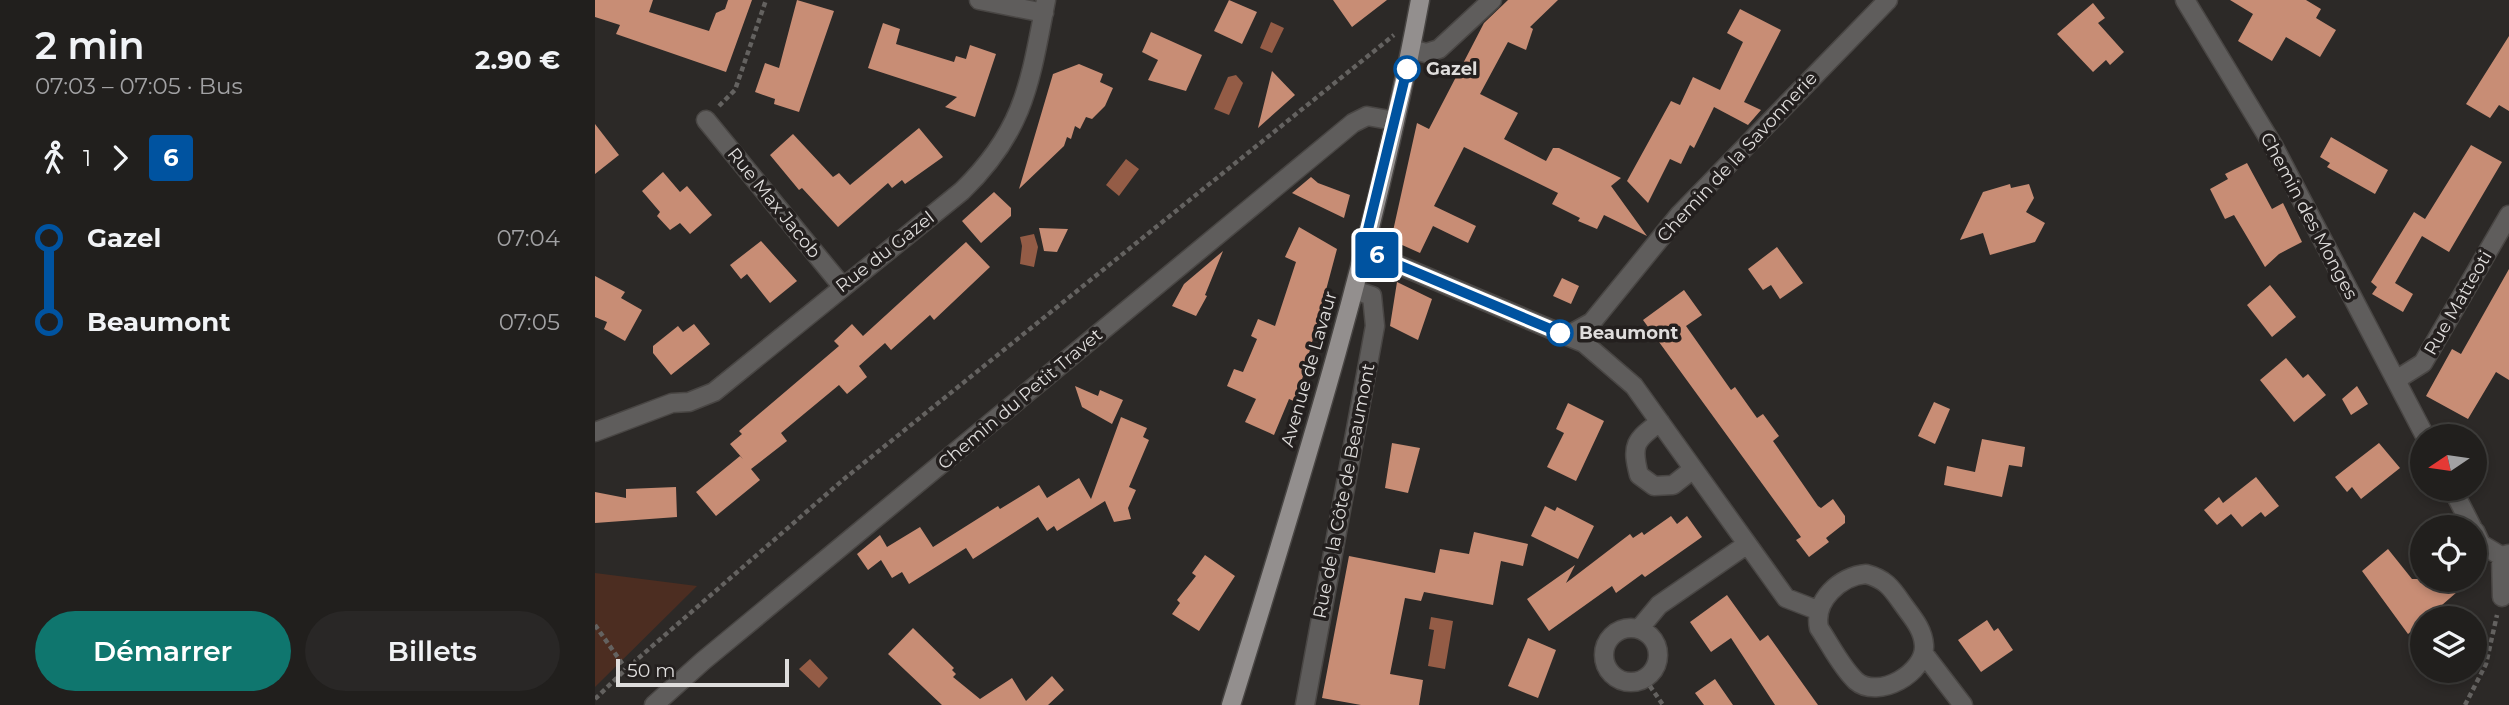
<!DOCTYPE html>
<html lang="fr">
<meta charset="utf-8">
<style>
body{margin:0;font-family:Montserrat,sans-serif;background:#292726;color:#f1f3f6;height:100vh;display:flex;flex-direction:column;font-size:26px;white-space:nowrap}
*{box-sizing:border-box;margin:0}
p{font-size:23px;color:#a2a2a4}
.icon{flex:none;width:38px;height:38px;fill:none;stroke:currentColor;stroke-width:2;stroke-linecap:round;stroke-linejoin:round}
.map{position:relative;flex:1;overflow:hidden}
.panel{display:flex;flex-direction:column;background:#211f1d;width:595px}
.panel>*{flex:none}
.badge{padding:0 14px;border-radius:5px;font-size:24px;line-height:46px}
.needle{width:46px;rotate:257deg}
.controls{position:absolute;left:1815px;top:424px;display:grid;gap:14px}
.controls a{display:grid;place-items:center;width:77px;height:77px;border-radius:50%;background:#211f1d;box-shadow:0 4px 10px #0003,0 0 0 2px #3e3d3b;font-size:35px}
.scale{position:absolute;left:21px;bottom:18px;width:173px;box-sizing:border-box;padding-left:7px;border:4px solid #dfdddc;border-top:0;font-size:19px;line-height:24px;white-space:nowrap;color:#dfdddc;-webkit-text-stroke:5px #231f1e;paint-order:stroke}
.map>.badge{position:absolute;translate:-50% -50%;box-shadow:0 0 0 4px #fff}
.legs{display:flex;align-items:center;gap:10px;height:77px;padding:0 35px;font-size:23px}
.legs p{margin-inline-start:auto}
.head{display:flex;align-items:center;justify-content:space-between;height:119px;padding:0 35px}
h1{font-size:38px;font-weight:600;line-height:52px}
.action{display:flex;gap:14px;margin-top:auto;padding:14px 35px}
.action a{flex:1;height:80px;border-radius:42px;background:#0f766e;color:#fff;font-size:28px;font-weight:600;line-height:80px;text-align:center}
.action a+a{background:#292726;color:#f1f3f6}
ul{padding:0 35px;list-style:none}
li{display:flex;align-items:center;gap:24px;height:84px;font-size:26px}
li i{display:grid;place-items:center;width:10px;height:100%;margin:0 9px;background:currentColor}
li i::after{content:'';width:18px;height:18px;margin:-9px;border:5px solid;border-radius:50%;background:#211f1d}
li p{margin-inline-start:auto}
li:first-child i{background:linear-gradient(#0000 50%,currentColor 0)}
li:last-child i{background:linear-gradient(currentColor 50%,#0000 0)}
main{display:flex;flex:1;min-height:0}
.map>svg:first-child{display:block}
.green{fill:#4c2d21}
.water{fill:#945c46}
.building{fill:#c88d75}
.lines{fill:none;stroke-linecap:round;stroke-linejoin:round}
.minor-casing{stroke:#494644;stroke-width:21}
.primary-casing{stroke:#494644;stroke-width:21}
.path{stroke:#646260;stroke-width:4.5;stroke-dasharray:5 3.5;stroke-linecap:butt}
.minor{stroke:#5f5d5c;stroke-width:18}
.primary{stroke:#938f8e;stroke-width:18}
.line-1-casing{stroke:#fff;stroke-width:16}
.line-1{stroke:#0053a0;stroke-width:10}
.stop-1-dot{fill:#fff;stroke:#0053a0;stroke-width:3.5}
.labels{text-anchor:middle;stroke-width:7;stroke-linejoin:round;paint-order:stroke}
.stop-label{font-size:18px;font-weight:bold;fill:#dfdddc;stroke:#231f1e;text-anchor:start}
.street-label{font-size:18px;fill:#dfdddc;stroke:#231f1e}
</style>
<main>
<section class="panel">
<div class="head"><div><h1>2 min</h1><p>07:03 – 07:05 · Bus</p></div><b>2.90 €</b></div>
<div class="legs"><svg class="icon" aria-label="walk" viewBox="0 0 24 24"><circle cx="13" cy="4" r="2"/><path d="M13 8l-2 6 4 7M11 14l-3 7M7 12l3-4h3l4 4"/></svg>1<svg class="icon" aria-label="forward" viewBox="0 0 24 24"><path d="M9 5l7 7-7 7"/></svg><b class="badge" style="background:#0053a0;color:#fff">6</b></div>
<ul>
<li><i style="color:#0053a0"></i><b>Gazel</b><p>07:04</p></li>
<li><i style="color:#0053a0"></i><b>Beaumont</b><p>07:05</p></li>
</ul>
<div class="action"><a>Démarrer</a><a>Billets</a></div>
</section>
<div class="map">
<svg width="1914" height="705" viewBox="0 0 1914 705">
<rect width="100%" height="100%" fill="#2c2927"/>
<path class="green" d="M0 573 102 586 0 687Z"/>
<path class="water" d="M676 22 689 28 677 53 665 48Z
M641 75 648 83 634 115 619 109 633 77Z
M531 159 544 169 524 196 511 185Z
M439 234 443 247 439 267 425 264 427 246 425 237Z
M836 617 858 621 850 669 833 666 839 630 834 629Z
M215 659 233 678 224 688 204 669Z"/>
<path class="building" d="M0 0H58L54 12 114 31 121 13 130 9 133 0H157L131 72 21 34 25 25 0 17Z
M202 0 239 11 204 112 179 104 180 99 160 92 170 63 184 68Z
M634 0 662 12 647 44 619 31Z
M738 0H792L757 27Z
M913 0H963L935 27 938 29 931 50 913 42 885 94 923 113 909 139 951 161 958 148H964L1026 178 1016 186 1052 236 1009 215 1002 229 983 221 985 218 957 204 963 193 869 147 839 206 881 226 873 243 838 226 825 253 796 240 822 123 834 129 889 23Z
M1635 0H1711L1726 9 1721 18 1741 30 1725 57 1691 37 1677 61 1643 41 1658 14Z
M1498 3 1510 18 1503 23 1529 52 1515 65 1511 60 1498 72 1462 34Z
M1145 9 1186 30 1149 102 1166 110 1153 125 1119 107 1099 148 1095 145 1086 164 1075 159 1053 203 1032 181 1076 101 1085 105 1098 77 1125 90 1148 42 1132 33Z
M288 23 305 29 301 44 359 62 361 56 371 59 375 45 401 54 380 117 350 107 362 97 273 68Z
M556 32 607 55 591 91 553 80 563 60 547 52Z
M1914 36V111L1904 105 1895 118 1871 104Z
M484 64 508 74 505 82 518 88 510 106 497 119 491 117 485 129 480 126 476 139 472 137 469 146 424 189 458 74Z
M677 71 700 95 663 128Z
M0 124 24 155 0 174Z
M324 128 348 157 310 184 307 180 297 188 293 183 243 227 207 188 204 190 175 155 198 134 238 177 244 173 255 185Z
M1736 137 1793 170 1780 194 1732 167 1735 163 1725 157Z
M1876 145 1907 162 1854 252 1827 236 1800 283 1818 294 1808 312 1777 294 1782 287 1776 282 1819 212 1830 219Z
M1652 163 1677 209 1688 203 1707 242 1684 254 1670 267 1639 215 1630 219 1615 189 1633 179 1630 174Z
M68 172 85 192 92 186 117 215 95 234 85 223 75 230 62 216 65 212 47 191Z
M716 177 723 183 755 195 749 218 697 193Z
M1415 184 1416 188 1434 184 1439 198 1431 212 1450 223 1440 242 1395 255 1388 233 1365 240 1388 192Z
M399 192 416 208V216L386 243 367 221Z
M704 227 742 249 701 402 694 399 679 435 650 422 661 399 632 386 639 369 648 372 662 339 656 336 663 319 680 326 701 262 690 257Z
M444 228 473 229 462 252 449 251Z
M166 241 202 281 175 303 152 274 146 279 135 265Z
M371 242 395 267 339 320 335 315 296 350 290 343 264 366 272 377 252 394 244 385 186 433 192 441 156 469 165 480 121 516 101 492 145 456 148 459 135 444 147 434 144 431 244 346 239 341 257 324 268 336Z
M1182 247 1208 283 1185 299 1176 285 1168 290 1153 269Z
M628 251 610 295 612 296 601 316 577 306 589 284Z
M1914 269V380L1901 372 1873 419 1831 396 1857 349 1866 354Z
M0 276 30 292 26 298 47 310 30 341 9 329 12 322 0 317Z
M967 278 984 286 976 304 958 296Z
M802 282 837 299 823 340 795 326Z
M1675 285 1701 317 1677 337 1652 305Z
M1089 290 1107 315 1091 326 1136 390 1140 387 1162 418 1168 414 1184 436 1178 441 1223 506 1226 508 1238 499 1250 516V523L1231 538 1234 542 1214 557 1201 540 1206 537 1048 320Z
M99 324 115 344 76 375 58 353V346L83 326 88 332Z
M1691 358 1708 378 1713 374 1731 395 1699 422 1665 380Z
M480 386 503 396 505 390 528 400 517 424 487 407Z
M1762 386 1773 404 1756 415 1747 399Z
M1339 402 1355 409 1340 444 1323 436Z
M973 403 1009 421 981 481 952 467 969 433 961 429Z
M526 417 552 428 548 437 554 440 534 487 541 490 533 508 536 519 519 522 510 501 462 531 459 526 452 531 443 517 378 559 371 548 314 584 307 572 297 578 286 560 273 570 262 554 285 535 292 547 325 527 338 547 403 506 405 509 444 485 452 498 484 478 496 499Z
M1387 439 1430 447 1427 467 1414 465 1407 497 1349 485 1352 466 1380 472Z
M797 443 825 448 813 493 790 488Z
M1784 443 1805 468 1766 499 1757 487 1752 492 1740 477Z
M1661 477 1684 506 1670 517 1666 512 1647 527 1636 514 1622 525 1609 510 1624 497 1628 503Z
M81 487 82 517 0 523V492L31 498V489Z
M950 506 960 511 962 507 999 526 983 559 936 536Z
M1076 516 1082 524 1092 516 1107 537 1050 577 1047 574 1021 593 1017 586 954 631 932 599 980 565 971 583 1035 534 1038 538 1047 532 1049 535Z
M879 532 933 544 928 566 906 561 898 605 829 592 826 601 810 598 795 674 828 680 824 705H766L727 698 754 556 840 573 845 549 874 554Z
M1793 549 1817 579H1853L1862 592 1832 618H1827V622L1813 634 1767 571Z
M610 555 640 576 604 631 577 614 585 603 582 600 601 576 597 573Z
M1132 595 1165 641 1173 635 1223 705H1180L1136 638 1116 652 1095 622Z
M1392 620 1399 631 1403 628 1418 650 1386 672 1363 640Z
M318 628 359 668 357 670 361 674 358 677 385 699 417 678 431 701 457 676 469 690 453 705H347L293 654Z
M933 638 961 650 943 698 913 686Z
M1120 679 1138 705H1109L1100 693Z"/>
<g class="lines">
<defs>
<path id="minor" d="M384 0 449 13
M1590 0 1679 147 1830 436
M816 49 831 53 844 49 897 0
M111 120 247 286
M768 250 972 336 997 322 1085 214 1293 0
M972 336 989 343 1039 386 1191 598 1222 610
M1801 380 1828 363 1914 215
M1065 422C1040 440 1036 445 1044 475L1059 486 1078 485 1097 470
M0 432 77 403 94 402 119 392 367 191C430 130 435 82 451 0
M1857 488 1877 527
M1880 531 1886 544 1906 556 1914 554
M1906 556 1907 597
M1271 574C1290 579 1296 587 1307 603 1316 616 1328 628 1329 645 1331 673 1283 700 1261 681 1246 667 1235 644 1224 628 1218 601 1245 576 1271 574Z
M1009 655a27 27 0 1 1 54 0a27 27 0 1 1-54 0Z
M1044 629 1064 605 1151 545
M1329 654 1368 705
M59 705 108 661 758 123 772 116 800 121
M710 705 780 326 777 296 759 290"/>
<path id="primary" d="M636 705C708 473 781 239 825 0"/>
</defs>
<use href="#minor" class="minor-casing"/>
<use href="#primary" class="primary-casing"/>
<path class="path" d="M124 106 140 90 171 0
M0 625 31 669
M1050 679 1068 705
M0 699 31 669 249 479 799 35
M1870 705 1891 664 1902 615"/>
<use href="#minor" class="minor"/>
<use href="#primary" class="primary"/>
</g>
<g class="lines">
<defs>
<path id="line-1" d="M812 69 768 250 965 333"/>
</defs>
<use href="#line-1" class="line-1-casing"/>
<use href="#line-1" class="line-1"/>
</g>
<g class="stop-1-dot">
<circle cx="812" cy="69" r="12"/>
<circle cx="965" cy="333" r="12"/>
</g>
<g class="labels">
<g class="stop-label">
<text x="831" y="75">Gazel</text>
<text x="984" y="339">Beaumont</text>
</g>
<g class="street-label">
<text transform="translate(1142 157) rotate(-47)" y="6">Chemin de la Savonnerie</text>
<text transform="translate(179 203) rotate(51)" y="6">Rue Max Jacob</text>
<text transform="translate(1714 216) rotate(62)" y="6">Chemin des Monges</text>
<text transform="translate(290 252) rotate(-38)" y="6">Rue du Gazel</text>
<text transform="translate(1863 303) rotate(-60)" y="6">Rue Matteoti</text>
<text transform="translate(714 369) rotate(-74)" y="6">Avenue de Lavaur</text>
<text transform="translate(425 399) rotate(-40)" y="6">Chemin du Petit Travet</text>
<text transform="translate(749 491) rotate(-79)" y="6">Rue de la Côte de Beaumont</text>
</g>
</g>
</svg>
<div class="controls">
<a><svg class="needle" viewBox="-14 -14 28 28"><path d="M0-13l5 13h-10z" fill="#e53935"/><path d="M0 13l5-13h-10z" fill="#a2a2a4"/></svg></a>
<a><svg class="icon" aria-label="locate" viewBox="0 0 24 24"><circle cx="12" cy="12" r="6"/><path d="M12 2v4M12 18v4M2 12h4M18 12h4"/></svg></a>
<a><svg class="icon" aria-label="layers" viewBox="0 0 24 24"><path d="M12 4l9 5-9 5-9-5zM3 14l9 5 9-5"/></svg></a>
</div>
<div class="scale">50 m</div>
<b class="badge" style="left:782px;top:255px;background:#0053a0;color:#fff">6</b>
</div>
</main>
